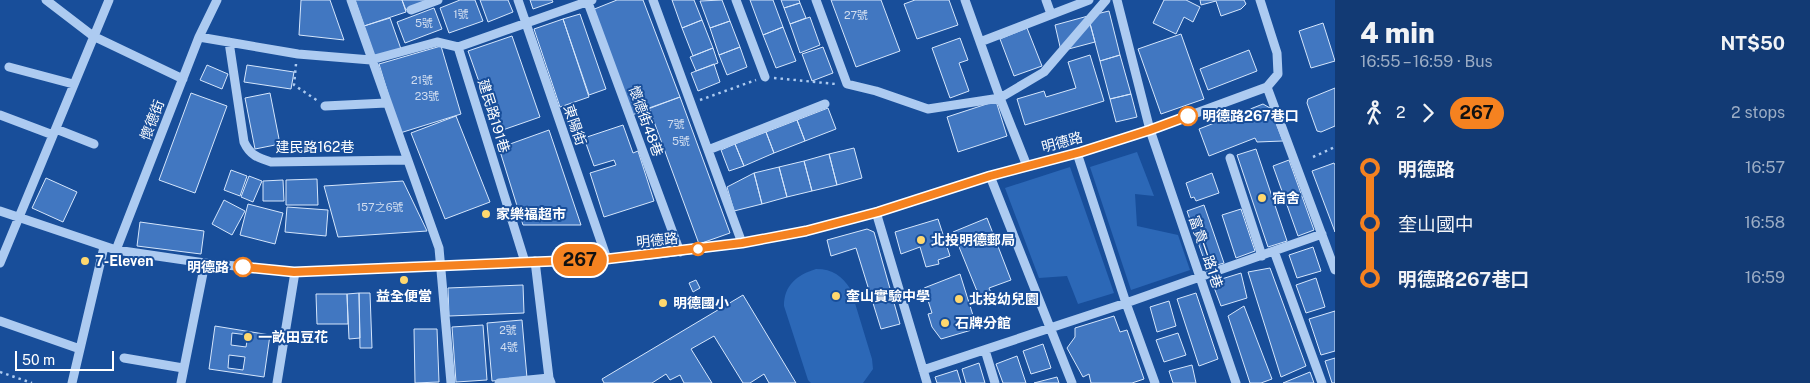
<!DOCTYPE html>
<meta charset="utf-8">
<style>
body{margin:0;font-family:"Public Sans","Noto Sans TC",sans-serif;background:#1b4179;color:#f1f3f6;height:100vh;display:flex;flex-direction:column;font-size:19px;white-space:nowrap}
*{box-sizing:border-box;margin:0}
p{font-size:16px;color:#9cadc5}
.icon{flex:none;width:28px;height:28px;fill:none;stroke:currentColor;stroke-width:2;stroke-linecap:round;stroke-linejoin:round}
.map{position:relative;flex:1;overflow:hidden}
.side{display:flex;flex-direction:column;background:#123a74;width:475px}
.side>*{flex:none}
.badge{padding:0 10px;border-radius:16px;font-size:18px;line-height:32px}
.scale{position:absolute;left:15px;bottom:12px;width:99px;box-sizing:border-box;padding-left:5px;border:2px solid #fff;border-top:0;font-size:14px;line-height:18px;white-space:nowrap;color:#fff;-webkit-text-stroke:4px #184e9a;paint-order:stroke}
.map>.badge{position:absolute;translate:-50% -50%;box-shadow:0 0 0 2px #fff}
.legs{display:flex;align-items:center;gap:8px;height:55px;padding:0 25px;font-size:16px}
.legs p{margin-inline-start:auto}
.head{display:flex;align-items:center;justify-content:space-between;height:85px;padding:0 25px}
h1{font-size:28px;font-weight:800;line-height:38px}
ul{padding:0 25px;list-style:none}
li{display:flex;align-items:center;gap:18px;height:55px;font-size:19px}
li i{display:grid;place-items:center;width:8px;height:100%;margin:0 6px;background:currentColor}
li i::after{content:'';width:12px;height:12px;margin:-6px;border:4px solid;border-radius:50%;background:#123a74}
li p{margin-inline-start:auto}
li:first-child i{background:linear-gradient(#0000 50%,currentColor 0)}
li:last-child i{background:linear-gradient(currentColor 50%,#0000 0)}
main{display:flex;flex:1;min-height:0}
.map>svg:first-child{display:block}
.green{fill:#2c68b7}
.building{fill:#4177c1;stroke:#d5e6fc;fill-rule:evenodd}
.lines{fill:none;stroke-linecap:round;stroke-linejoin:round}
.path{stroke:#adcbf1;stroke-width:2.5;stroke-dasharray:2.5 4;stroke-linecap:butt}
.minor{stroke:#adcbf1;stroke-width:9}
.line-1-casing{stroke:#fff;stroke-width:11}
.line-1{stroke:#f58220;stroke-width:8}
.stop-1-dot{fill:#fff;stroke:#f58220;stroke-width:2.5}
.poi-dot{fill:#ffd86e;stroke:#184e9a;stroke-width:2}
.labels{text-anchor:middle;stroke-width:4;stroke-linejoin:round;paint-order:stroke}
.number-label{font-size:11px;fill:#d0ddf0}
.street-label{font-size:14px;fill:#fff;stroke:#184e9a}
.stop-label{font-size:14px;font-weight:bold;fill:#fff;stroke:#184e9a;text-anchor:start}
.poi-label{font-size:14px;font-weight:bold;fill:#fff;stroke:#184e9a;text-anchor:start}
</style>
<main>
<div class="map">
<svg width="1335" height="383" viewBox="0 0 1335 383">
<rect width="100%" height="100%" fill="#184e9a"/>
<path class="green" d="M1137 152 1154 196 1135 194 1137 226 1178 235 1190 270 1131 290 1090 167Z
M1070 167 1114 293 1078 304 1067 276 1039 278 1005 188Z
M816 269C833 269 842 276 851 290L872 359 873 369 863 383H811L808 380 784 306C784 285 797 275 816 269Z"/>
<path class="building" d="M301 0H330L344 40 299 35Z
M355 0H402L406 12 364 26Z
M402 0H434L406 10Z
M460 0H475L483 21 449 33 440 8Z
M480 0H508L513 12 488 22Z
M530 0H552L553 2 533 9Z
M617 0H643L680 97 632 115 592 10Z
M672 0H694L702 20 682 28Z
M722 0 730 21 710 28 700 1Z
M750 0H773L783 27 763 35Z
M781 0H799L800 3 784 8Z
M831 0H881L900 51 856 67Z
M915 0H949L958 25 917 39 904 4Z
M1164 0H1186L1200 7 1193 22 1184 17 1176 34 1153 23Z
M1200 0H1244L1246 4 1241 9 1221 16 1216 1 1201 5Z
M800 3 806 18 790 24 784 8Z
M434 8 442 29 405 43 397 22Z
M1109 11 1120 55 1100 61 1088 16Z
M580 14 606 89 589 95 563 19Z
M1088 16 1095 42 1061 51 1055 25Z
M810 17 820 45 800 53 790 24Z
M390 18 401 49 375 58 364 26Z
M563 19 589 97 560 107 534 29Z
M702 20 713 48 693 56 682 28Z
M730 21 740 47 719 55 710 28Z
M1323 23 1335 61 1311 68 1299 31Z
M783 27 796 61 776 68 763 35Z
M1027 28 1042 66 1014 76 1000 39Z
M1181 34 1204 99 1161 114 1138 49Z
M512 36 540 117 497 132 468 51Z
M960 38 968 60 959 63 969 91 950 98 932 48Z
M441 46 461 114 400 133 379 64Z
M740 47 747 67 727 75 719 55Z
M823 47 833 73 812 81 802 54Z
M713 48 718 63 696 71 690 57Z
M1249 50 1257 71 1208 90 1200 69Z
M1090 55 1104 101 1025 125 1017 99 1044 91 1046 97 1076 88 1068 62Z
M1120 55 1131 94 1110 99 1100 61Z
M714 64 720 82 698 91 691 73Z
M207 65 228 74 222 89 200 80Z
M247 65 294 72 291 89 244 82Z
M1335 88V126L1321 132 1317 131 1307 103 1308 99Z
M191 93 227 106 195 193 159 180Z
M270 93 280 144 255 149 245 98Z
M1131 94 1137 117 1116 122 1110 99Z
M680 97 730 233 699 244 649 108Z
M996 101 1007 136 958 152 947 117Z
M1263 104 1270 108 1283 141 1257 142 1255 138 1209 156 1199 129Z
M828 108 836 129 805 141 797 120Z
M456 116 490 202 445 219 411 133Z
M797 120 805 141 774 153 766 132Z
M623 125 633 153 638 151 654 201 604 217 590 173 616 165 614 160 594 166 584 138Z
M549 130 581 225H523L499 148Z
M766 132 774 153 744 166 735 144Z
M735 144 744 166 729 171 721 150Z
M854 148 862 178 837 185 829 154Z
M1256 149 1287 241 1268 247 1237 155Z
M829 154 837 185 812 191 804 161Z
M1289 160 1314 230 1298 236 1273 166Z
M804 161 812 191 787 197 779 167Z
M1334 163 1335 165V232L1312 171Z
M779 167 787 197 762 204 754 173Z
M231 170 247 176 240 196 224 190Z
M754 173 762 204 734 211 727 187Z
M1212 173 1219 193 1196 201 1194 197 1191 198 1186 183Z
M249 176 262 181 253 202 241 197Z
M46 178 77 192 63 222 32 208Z
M317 179 318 205H286V180Z
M283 180 284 201H263V181Z
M403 181 427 231 338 237 324 186Z
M224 200 245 211 232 235 212 224Z
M248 204 283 213 275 244 240 235Z
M1204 205 1224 263 1207 268 1187 211Z
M287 207 328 210 326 236 285 232Z
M1241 209 1255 251 1236 258 1222 215Z
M987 218 1011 280 989 288 993 298 981 301 953 232Z
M938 219 950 256 938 260 939 264 926 267 920 247 901 254 895 232Z
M140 222 204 231 201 254 137 246Z
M867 229 874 232 900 324 881 329 856 248 831 256 827 240Z
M1313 247 1321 271 1297 278 1289 255Z
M1270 268 1306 366 1281 377 1248 272Z
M1241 273 1247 298 1221 306 1212 282Z
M960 274 976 325 975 329 941 339 932 327 928 314 932 313 924 288Z
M1316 278 1325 307 1306 313 1296 285Z
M696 280 700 288 693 292 689 283Z
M523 285 524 313 449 316 448 288Z
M359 293 360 338 349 339 347 294Z
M359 293H370L372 348H360Z
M1196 293 1218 359 1199 366 1177 299Z
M316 294H347L348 324H317Z
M743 295 796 383H769L764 374 750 383H743L714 336 691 349 712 383H684L680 375 670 380 666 374 652 383H604L602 379Z
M1169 301 1176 326 1157 332 1150 307Z
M1244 306 1272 379 1261 383H1250L1228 316Z
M1335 311V351L1321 355 1309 319Z
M1114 316 1120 332 1127 330 1144 379 1132 383H1091L1089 374 1083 377 1067 348 1075 337V328Z
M522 320 527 378 492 381 487 323Z
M483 325 487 380 456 382 452 327Z
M215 326 270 335 264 377 209 369ZM232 333 248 335 246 347 231 345ZM229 355 245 357 243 370 228 368Z
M414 329H437L439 382 415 383Z
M1178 333 1186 355 1164 362 1156 340Z
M1043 344 1051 368 1031 374 1023 351Z
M1017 356 1026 383H1003L996 364Z
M1335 358V383H1332L1325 361Z
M979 363 985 383H966L962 369Z
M1192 365 1196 383H1173L1169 371Z
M957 370 961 383H937L935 377Z
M1310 372 1314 383H1283Z
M1057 377 1059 383H1034Z"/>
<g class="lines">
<path class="path" d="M296 64 294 85 318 101
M774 78 836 84
M700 100 756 80
M1313 157 1335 147
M0 372 32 383"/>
<path class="minor" d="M46 0 93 36 183 79
M351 0 439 248 451 383
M518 0 607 259
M587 0 680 252
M653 0 742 243
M736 0 765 77
M816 0 847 84 876 91 928 109 1000 98 1044 72 1106 0
M965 0 1000 98 1027 166
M1046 0 1051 14
M1117 0 1150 130 1236 383
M411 10 438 0
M199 37 298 54 371 60 437 42 458 47
M229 42 244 142C250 155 258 158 271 162L406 160
M980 42 1089 0
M9 67 73 84
M1267 87 1335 270
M325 106 386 103
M0 115 53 135
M56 129 94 144
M708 150 825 104
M1077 153 1126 303 1155 383
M1230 158 1262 256
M990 176 1072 383
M0 211 116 250 205 263 295 272 607 259 651 255 742 243 806 231 878 212 990 176 1081 152 1150 130 1267 87 1278 74 1277 53 1260 0
M876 212 927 383
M116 250 199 37 217 0
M1274 251 1322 383
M535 261 549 378 551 383
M525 262 458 47 592 0
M0 263 109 0
M0 321 80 349
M985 350 995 383
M124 358 183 368
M923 370 1126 303 1322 234
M72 383 104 247
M181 383 205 263
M277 383 295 272
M499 383 549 378"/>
</g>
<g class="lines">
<defs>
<path id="line-1" d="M243 267 294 272 607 259 742 243 806 231 878 212 990 176 1081 152 1150 130 1188 116"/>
</defs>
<use href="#line-1" class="line-1-casing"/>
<use href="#line-1" class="line-1"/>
</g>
<g class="stop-1-dot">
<circle cx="1188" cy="116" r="9"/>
<circle cx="698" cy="249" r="6"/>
<circle cx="243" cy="267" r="9"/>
</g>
<g class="poi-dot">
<circle cx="1262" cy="198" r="5"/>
<circle cx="486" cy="214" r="5"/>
<circle cx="921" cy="240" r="5"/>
<circle cx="85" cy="261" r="5"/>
<circle cx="404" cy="280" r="5"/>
<circle cx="836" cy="296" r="5"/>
<circle cx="959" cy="299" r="5"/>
<circle cx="663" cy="303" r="5"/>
<circle cx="945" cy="323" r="5"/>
<circle cx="248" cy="337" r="5"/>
</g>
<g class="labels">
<g class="number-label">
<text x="461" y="18">1號</text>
<text x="856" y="19">27號</text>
<text x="424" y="27">5號</text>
<text x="422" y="84">21號</text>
<text x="427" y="100">23號</text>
<text x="676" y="128">7號</text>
<text x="681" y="145">5號</text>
<text x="380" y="211">157之6號</text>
<text x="508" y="334">2號</text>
<text x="509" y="351">4號</text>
</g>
<g class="street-label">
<text transform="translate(494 116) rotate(73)" y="5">建民路191巷</text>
<text transform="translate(152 120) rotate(-69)" y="5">懷德街</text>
<text transform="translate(646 121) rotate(70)" y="5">懷德街48巷</text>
<text transform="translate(575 125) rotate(71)" y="5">東陽街</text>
<text transform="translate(1062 142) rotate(-15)" y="5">明德路</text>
<text x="315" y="152">建民路162巷</text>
<text transform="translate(657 240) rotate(-6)" y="5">明德路</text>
<text transform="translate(1206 252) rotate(71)" y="5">富貴一路1巷</text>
</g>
<g class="stop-label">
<text x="1202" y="121">明德路267巷口</text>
<text x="229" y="272" text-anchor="end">明德路</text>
</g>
<g class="poi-label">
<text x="1272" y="203">宿舍</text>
<text x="496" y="219">家樂福超市</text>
<text x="931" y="245">北投明德郵局</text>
<text x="95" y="266">7-Eleven</text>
<text x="404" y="301" text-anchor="middle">益全便當</text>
<text x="846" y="301">奎山實驗中學</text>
<text x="969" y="304">北投幼兒園</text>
<text x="673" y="308">明德國小</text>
<text x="955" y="328">石牌分館</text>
<text x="258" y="342">一畝田豆花</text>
</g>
</g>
</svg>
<div class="scale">50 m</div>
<b class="badge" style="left:580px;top:260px;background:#f58220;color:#111">267</b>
</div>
<section class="side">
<div class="head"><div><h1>4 min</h1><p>16:55 – 16:59 · Bus</p></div><b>NT$50</b></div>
<div class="legs"><svg class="icon" aria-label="walk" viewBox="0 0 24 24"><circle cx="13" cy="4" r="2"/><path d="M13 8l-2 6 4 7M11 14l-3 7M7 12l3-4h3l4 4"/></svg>2<svg class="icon" aria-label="forward" viewBox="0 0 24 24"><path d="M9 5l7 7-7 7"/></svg><b class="badge" style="background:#f58220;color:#111">267</b><p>2 stops</p></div>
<ul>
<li><i style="color:#f58220"></i><b>明德路</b><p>16:57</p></li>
<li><i style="color:#f58220"></i><span>奎山國中</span><p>16:58</p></li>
<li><i style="color:#f58220"></i><b>明德路267巷口</b><p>16:59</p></li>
</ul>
</section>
</main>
